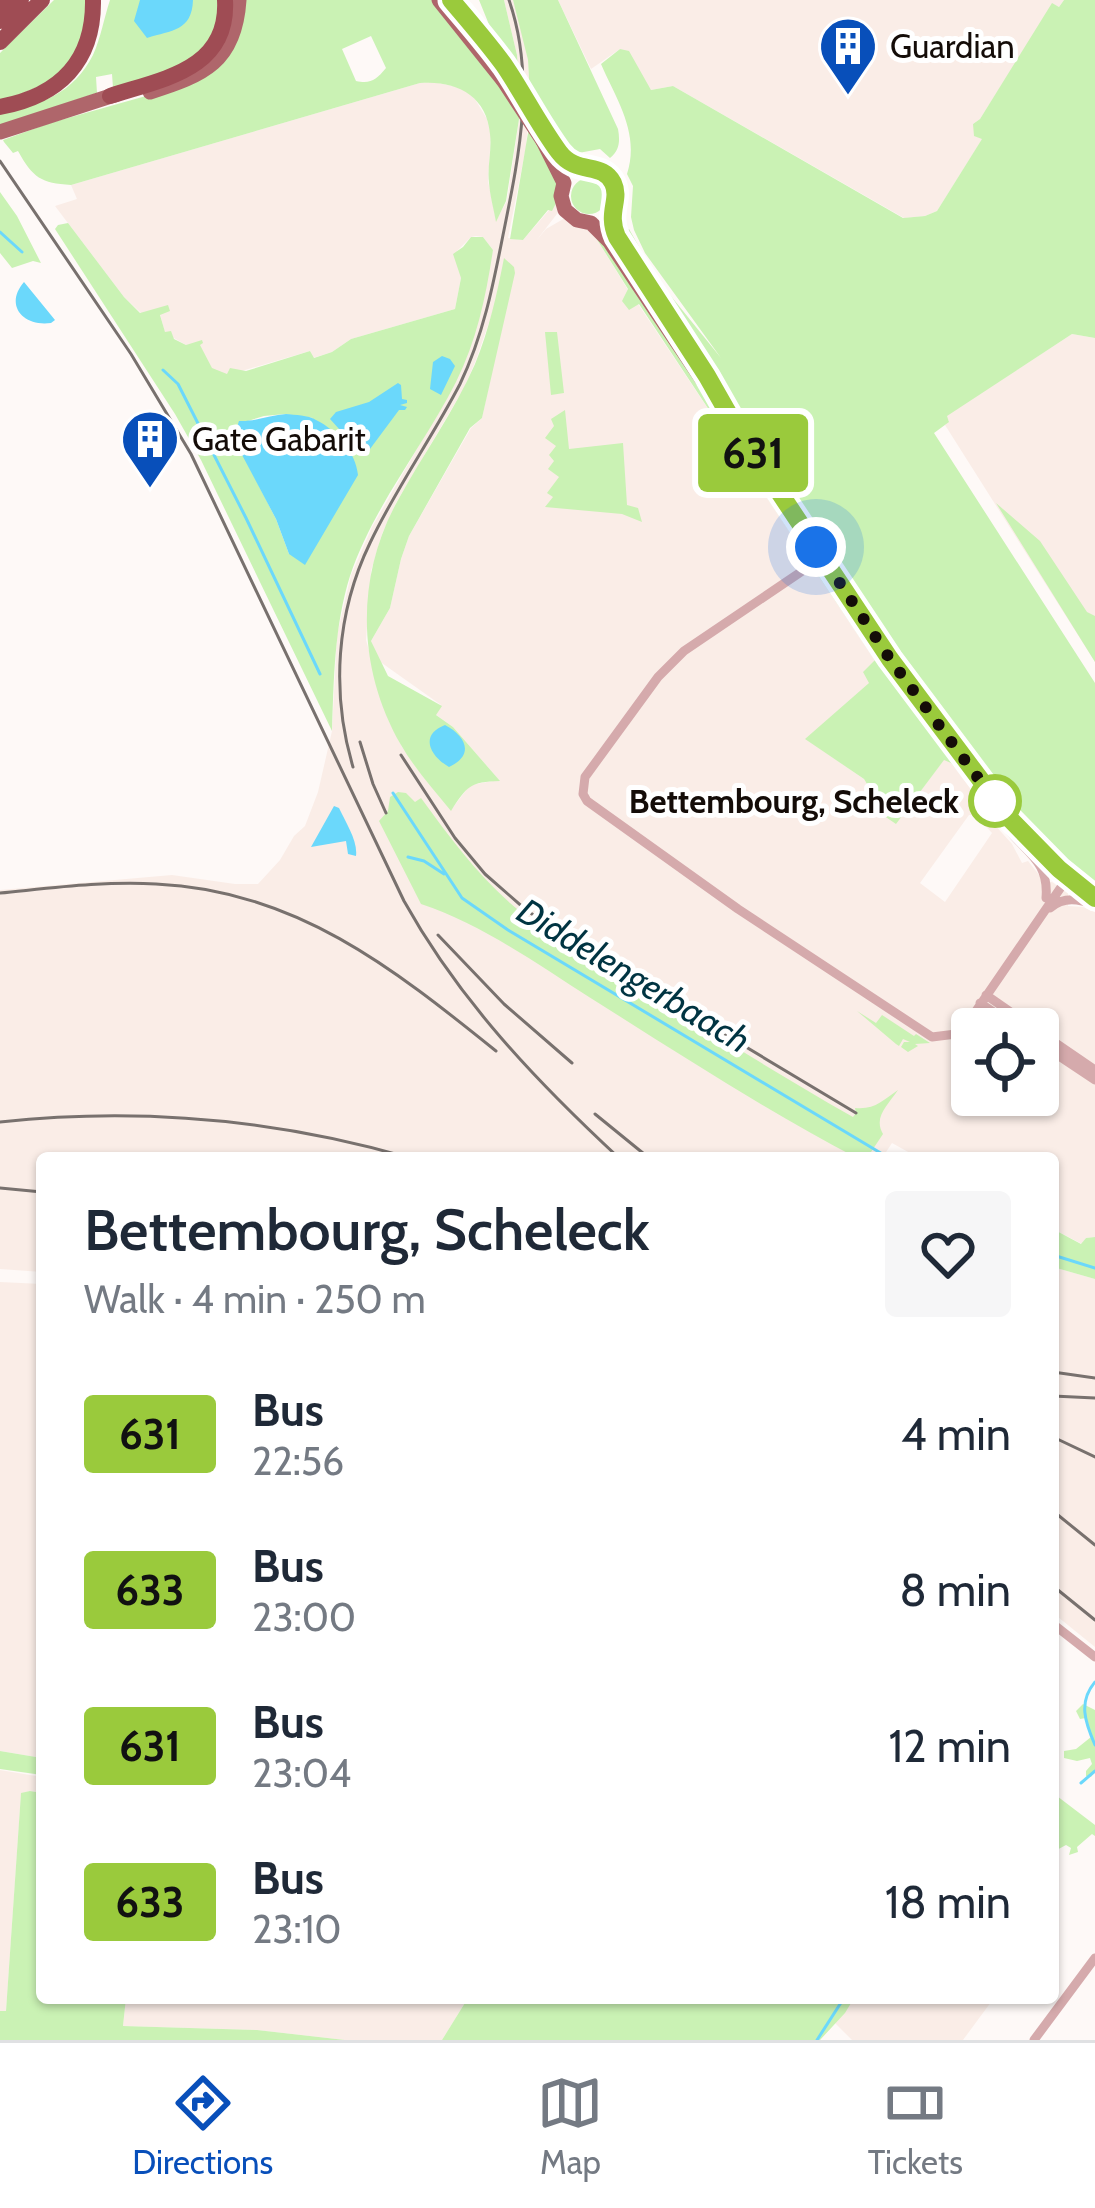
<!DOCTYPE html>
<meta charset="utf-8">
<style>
body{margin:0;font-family:Cabin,sans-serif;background:#f6f6f7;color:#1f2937;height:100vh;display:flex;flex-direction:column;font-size:45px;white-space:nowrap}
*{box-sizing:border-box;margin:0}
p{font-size:39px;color:#747a83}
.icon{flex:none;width:66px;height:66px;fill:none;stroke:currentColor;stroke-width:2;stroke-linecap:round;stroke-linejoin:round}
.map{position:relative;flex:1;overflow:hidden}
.panel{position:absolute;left:36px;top:1152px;width:1023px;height:852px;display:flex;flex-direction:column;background:#fff;border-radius:12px;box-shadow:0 3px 9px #0004}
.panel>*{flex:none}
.badge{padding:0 24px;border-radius:9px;font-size:42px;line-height:78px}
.fabs{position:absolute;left:951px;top:1008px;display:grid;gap:24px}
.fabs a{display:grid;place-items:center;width:108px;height:108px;border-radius:12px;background:#fff;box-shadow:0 3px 9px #0004;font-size:60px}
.you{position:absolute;width:60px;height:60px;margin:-30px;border:9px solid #fff;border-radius:50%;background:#1a73e8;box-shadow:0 0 0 18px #1a73e833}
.map>.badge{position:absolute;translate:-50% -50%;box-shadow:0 0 0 6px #fff}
.round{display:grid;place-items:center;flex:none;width:126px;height:126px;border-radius:12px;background:#f6f6f7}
.overview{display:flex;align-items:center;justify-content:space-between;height:204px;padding:0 48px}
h1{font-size:57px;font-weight:600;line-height:90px}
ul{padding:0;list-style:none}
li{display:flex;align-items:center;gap:36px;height:156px;padding:0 48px}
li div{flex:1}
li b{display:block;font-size:45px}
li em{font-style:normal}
li .badge{min-width:132px;font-weight:700;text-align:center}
.tabs{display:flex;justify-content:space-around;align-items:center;height:168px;border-top:3px solid #e0e1e3;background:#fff;font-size:33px;color:#747a83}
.tabs a{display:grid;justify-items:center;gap:6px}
.tabs .selected{color:#084fba}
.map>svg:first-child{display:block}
.built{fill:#faede7;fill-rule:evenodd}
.green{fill:#caf2b4;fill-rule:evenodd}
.water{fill:#6bd8fb}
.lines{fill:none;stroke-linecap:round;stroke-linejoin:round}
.stream{stroke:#6bd8fb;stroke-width:3}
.street{stroke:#d5aaac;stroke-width:9}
.primary{stroke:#af666b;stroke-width:15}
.highway{stroke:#9f4c54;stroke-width:16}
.rail{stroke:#78716e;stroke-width:3}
.primary-bridge{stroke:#af666b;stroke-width:15}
.line-casing{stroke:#fff;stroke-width:27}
.line{stroke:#9aca3c;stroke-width:18}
.walk{stroke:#140c08;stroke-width:12;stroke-dasharray:0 21.6}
.stop-dot{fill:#fff;stroke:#9aca3c;stroke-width:6}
.labels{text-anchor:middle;stroke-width:10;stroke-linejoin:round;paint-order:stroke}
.poi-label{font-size:33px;fill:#140c08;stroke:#fff;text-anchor:start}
.stop-label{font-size:33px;font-weight:bold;fill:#140c08;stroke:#fff;text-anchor:end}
.water-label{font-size:36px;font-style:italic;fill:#003442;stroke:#fff}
</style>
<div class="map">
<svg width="1095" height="2040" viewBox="0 0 1095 2040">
<rect width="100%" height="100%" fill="#fef9f7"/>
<path class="built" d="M504 0H513L522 29 528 60 530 97 526 147 508 238 523 240 557 201 560 210 536 241 546 229 565 218 591 230 628 290 633 306 638 304 805 554 816 547 830 567 819 575 875 660 870 683 806 739 864 779 870 789 902 816 944 759 951 763 983 797 984 813 1012 844 1022 863 1028 861 1044 881 1052 882 1068 893V906L1083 907 1095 912V1237L1086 1238 1082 1244 1053 1229V1158H919L892 1143 882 1158H42V1272L0 1269V890L172 875 235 884H258L280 860 294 836 305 826 318 792 332 731 337 635 351 575 372 527 455 383 467 356 493 250 483 237 476 236 471 237 457 251 461 278 455 309 351 339 332 352 313 358 310 351 228 375 212 369 199 344 186 345 165 333 160 314 141 313 124 297 55 206 77 199 71 185 420 83 433 82 463 88 473 96 487 119 491 135 488 181 496 220 507 201 520 113 517 55ZM505 259 513 272 482 418 471 428 409 536 401 559 390 608 371 641 379 661 441 705 435 714 453 727 499 780 470 785 451 810 402 747 388 719 366 640 371 571 382 534 396 503 464 388 476 360 495 305ZM969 815H975L992 833 945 902 920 883ZM1017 1020 1038 1029V1095H972V1029H1025L1016 1024Z
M558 0H1064L1059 7 1053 4 980 119 973 124 983 138 937 211 925 216 904 218 673 86 651 90 620 49 591 69Z
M1072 334 1095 338V662L945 425 949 421 946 416Z
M1053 1267 1095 1279V1647L1053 1613Z
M0 1282 42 1284V1758L0 1751Z
M0 1770 42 1777V1793L30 1791 21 1794 6 2012 0 2011Z
M126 1998H468L442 2040H345L257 2030 123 2026Z
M854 1998H994L963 2040H852L835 2023Z"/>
<path class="green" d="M54 0H89L85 37 58 78 0 103V53Z
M110 0H218C222 62 160 74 113 88L112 74 96 77 97 93 0 125V112C40 106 74 93 93 55 101 37 104 18 110 0Z
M244 0H433L520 113 506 201 496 222C494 210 490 196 489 183 487 167 492 150 490 134 487 95 455 80 420 83L71 185C41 183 33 178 18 151L13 153 4 142 3 140 50 123 185 85ZM371 36 386 68C376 80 371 84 356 81L342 49Z
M479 0H504L517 55 519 80 501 54Z
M513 0H558L618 129C620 140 620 150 610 158L600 149 573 154 567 151 530 97 528 60Z
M1064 0H1095V338L1072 334 947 416 949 422 934 433 1095 683V888L1064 864 1026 825 997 786 981 772 924 696 620 236 629 229 658 280 721 358 645 253 634 230 631 217 633 186 627 174C640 133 617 101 601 64L620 49 629 51 651 90 673 86 903 218 925 216 937 211 982 139 974 136 973 124 980 119 1052 3 1059 7Z
M529 127 572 168C561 183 561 195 552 211L548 210 523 240 510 239Z
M571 196a18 18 0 1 1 36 0a18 18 0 1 1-36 0Z
M0 192 17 216 41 263 33 261 12 268 0 253Z
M68 223 124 297 140 313 168 305 170 311 160 315 165 332 171 331 174 339 186 345 202 340 203 343 200 345 212 368 227 374 230 368 246 371 310 351 314 358 332 352 351 339 455 309 461 278 453 254 463 247 471 237H483L493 250C486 296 477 340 456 382 423 447 373 507 350 576 334 627 334 679 332 731L201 460 175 414 55 229 58 225ZM285 414 313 418 289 554 276 519 242 453 238 424 264 416Z
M591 230 598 236 811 551 805 555 639 304 629 310 622 301 628 289Z
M504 258 514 267 515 273 482 418 470 428 409 536 401 559 390 608 371 641 388 676 442 706 436 715 453 727 500 781C470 782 467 786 451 811 434 790 415 769 401 745 357 669 355 577 398 500 423 454 454 412 475 364 489 330 497 294 504 258Z
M545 332H557L564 393 551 395Z
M565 410 569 449 623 443 627 505 638 508 642 522 622 514 545 507 553 497 547 493 559 477 548 469 554 461 549 455 556 446 545 438 554 426 551 419Z
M996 503 1040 541 1087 612 1095 616V662Z
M823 572 929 729 970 781 968 783 951 763 944 760 896 824 871 807 870 789 864 779 805 739 869 683 863 672 875 660 818 575Z
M398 792 406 793 415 802 421 798C448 835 475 872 510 903 553 941 607 969 656 999 721 1038 786 1079 853 1117L856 1113 855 1108C875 1110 883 1100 898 1090 888 1105 873 1117 883 1134L867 1158H857C765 1110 678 1053 589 997 536 963 481 924 421 904L379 821 388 811 390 797Z
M857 1011 876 1023 882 1015 914 1036 916 1034 930 1043 915 1044 918 1046 908 1052 901 1047 904 1042H910L903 1039 899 1046 896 1044Z
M1053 1229 1081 1244 1086 1238 1095 1237V1279L1053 1267Z
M1083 1704 1095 1710V1771L1091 1777 1086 1776V1771L1092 1764 1090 1758 1077 1761 1064 1758V1751L1076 1749 1091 1737 1086 1718 1080 1719 1076 1711Z
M0 1751 42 1758V1775L0 1769Z
M30 1791 42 1793V1998H126L123 2026 257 2030 345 2040H0V2011H6L21 1793Z
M1053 1793 1095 1825V1836L1092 1834 1077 1847 1078 1852 1069 1855 1071 1848 1066 1845 1053 1852Z
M468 1998H854L845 2013 820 2040H442Z"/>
<path class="water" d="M140 0H193C192 31 172 30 147 38L134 21Z
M24 282 55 320 51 323C23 327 4 305 24 282Z
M442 356 450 359 455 366 441 395 430 389 433 362Z
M398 383 401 385 402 399 407 400V403L400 405 407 407 405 410H399L370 449 360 452 330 419 336 412 369 402Z
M286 414C295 415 308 415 316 420 337 430 356 453 358 475L305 565 289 554 276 519 241 453 238 424 239 421C254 422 270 415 286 414Z
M445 725C466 736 475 755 449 767 430 756 419 735 445 725Z
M334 806 339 808C346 823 358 841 356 856L348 854 346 841 311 847Z"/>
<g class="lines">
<path class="stream" d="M0 232 22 252
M163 370 178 384 246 518 320 674
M393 793 462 898 508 930 889 1158
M408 857 424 861 444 874
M1053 1255 1095 1268
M1095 1682C1078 1702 1085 1722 1095 1745
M1081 1783 1095 1771
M1053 1824 1054 1823
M817 2040 844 1998"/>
<path class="street" d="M823 557 684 651 658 677 585 777 583 794 587 801 738 909 932 1037 956 1034 965 1027 1068 877
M999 812C1014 850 1050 853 1046 898
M1050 908C1064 896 1079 899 1095 905
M986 995 1035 1029
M980 1003 1019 1029
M1038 1031 1095 1070
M1038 1042 1095 1080
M1053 1624 1095 1657
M1034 2040 1095 1958"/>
<path class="primary" d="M439 0 503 80
M150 92C204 75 235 62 239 0
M541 124C549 136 557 153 570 162 583 172 602 165 612 181 624 201 602 214 622 245
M0 132 117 94
M543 141 564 183 561 196 565 210 577 220 591 223 610 242C682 351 756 458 829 566 907 683 981 812 1095 898"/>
<path class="highway" d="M0 2 2 0
M0 21 21 0
M0 42 42 0
M110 96C162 79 229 70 225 0
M0 107C59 96 94 62 93 0"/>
<path class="rail" d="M0 161 131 354 191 454 404 901C459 1000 536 1081 619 1158
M360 742 373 784 386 813
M401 755 455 838 485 874 525 909 574 944 856 1113
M353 767C331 693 336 613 370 543 396 488 432 438 460 384 483 336 493 286 503 235 519 156 536 78 509 0
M0 893C52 888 104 881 156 884 295 890 393 968 496 1051
M438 935 504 1004 572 1063
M595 1114 649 1158
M0 1122C139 1107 275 1119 410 1158
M0 1188 42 1192
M1053 1372 1095 1378
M1053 1396 1095 1398
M1053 1437 1095 1457
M1053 1511 1095 1545
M1053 1586 1095 1620"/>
<path class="primary-bridge" d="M503 80 543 141"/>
</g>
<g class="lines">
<defs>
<path id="line" d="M451 0C469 21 488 43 504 65 523 93 539 125 559 152 577 176 602 161 613 183 621 200 606 212 617 237L707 376 736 427 890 659 1010 819 1059 869 1095 898"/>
</defs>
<use href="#line" class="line-casing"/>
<use href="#line" class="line"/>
<path class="walk" d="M816 547 890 659 995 801"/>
</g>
<defs>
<symbol id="building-pin" viewBox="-11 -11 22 30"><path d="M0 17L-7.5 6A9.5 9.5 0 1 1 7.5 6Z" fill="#084fba" stroke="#fff"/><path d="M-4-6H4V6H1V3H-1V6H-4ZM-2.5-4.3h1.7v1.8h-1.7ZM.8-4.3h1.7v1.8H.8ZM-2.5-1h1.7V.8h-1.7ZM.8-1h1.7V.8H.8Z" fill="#fff"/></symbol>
</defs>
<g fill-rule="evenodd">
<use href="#building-pin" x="815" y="13" width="66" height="90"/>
<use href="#building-pin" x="117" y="406" width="66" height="90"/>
</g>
<circle class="stop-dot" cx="995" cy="801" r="24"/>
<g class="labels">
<g class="poi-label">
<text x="890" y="58">Guardian</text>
<text x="192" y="451">Gate Gabarit</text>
</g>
<g class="stop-label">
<text x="959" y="813">Bettembourg, Scheleck</text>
</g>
<g class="water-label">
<text transform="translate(634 975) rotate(31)" y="13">Diddelengerbaach</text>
</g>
</g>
</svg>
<div class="fabs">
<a><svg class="icon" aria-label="locate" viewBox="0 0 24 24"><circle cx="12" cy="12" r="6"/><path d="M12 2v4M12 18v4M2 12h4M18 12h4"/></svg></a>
</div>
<div class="you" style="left:816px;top:547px"></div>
<b class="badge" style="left:753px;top:453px;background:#9aca3c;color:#111">631</b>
<section class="panel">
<div class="overview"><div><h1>Bettembourg, Scheleck</h1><p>Walk · 4 min · 250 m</p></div><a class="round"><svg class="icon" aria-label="heart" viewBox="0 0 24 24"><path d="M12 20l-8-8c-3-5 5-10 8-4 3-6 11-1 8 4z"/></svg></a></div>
<ul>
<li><span class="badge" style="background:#9aca3c;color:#111">631</span><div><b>Bus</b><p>22:56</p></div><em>4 min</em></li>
<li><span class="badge" style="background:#9aca3c;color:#111">633</span><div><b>Bus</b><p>23:00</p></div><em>8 min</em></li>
<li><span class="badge" style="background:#9aca3c;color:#111">631</span><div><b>Bus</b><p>23:04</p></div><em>12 min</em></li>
<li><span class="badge" style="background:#9aca3c;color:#111">633</span><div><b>Bus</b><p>23:10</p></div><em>18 min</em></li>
</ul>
</section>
</div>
<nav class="tabs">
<a class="selected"><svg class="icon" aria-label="directions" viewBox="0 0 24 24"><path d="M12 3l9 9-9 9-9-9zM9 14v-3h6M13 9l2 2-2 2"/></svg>Directions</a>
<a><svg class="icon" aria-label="map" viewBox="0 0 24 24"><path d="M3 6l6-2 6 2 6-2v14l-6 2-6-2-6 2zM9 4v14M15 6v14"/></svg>Map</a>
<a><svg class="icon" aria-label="tickets" viewBox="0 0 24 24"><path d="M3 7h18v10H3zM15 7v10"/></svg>Tickets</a>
</nav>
